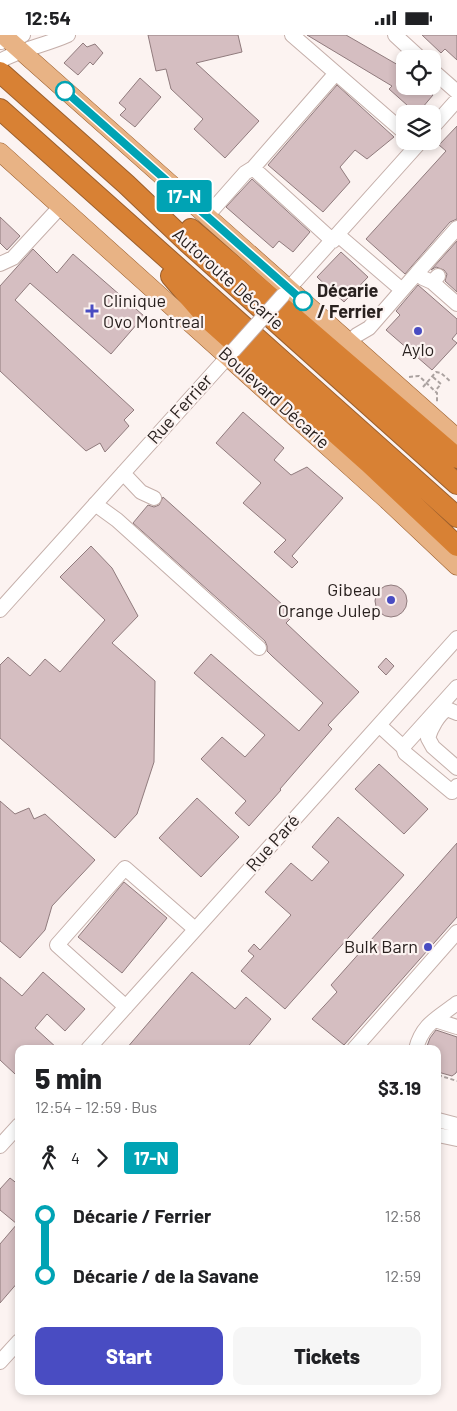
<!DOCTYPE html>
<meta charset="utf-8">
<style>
body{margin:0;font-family:Barlow,sans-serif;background:#f6f6f6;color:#202124;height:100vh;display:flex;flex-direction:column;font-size:19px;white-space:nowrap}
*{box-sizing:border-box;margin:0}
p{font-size:16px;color:#757577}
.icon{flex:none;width:28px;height:28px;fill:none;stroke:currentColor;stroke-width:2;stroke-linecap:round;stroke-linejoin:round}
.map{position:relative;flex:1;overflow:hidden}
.sheet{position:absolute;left:15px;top:1010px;width:426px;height:350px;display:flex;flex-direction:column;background:#fff;border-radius:10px;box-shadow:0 2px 8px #0003}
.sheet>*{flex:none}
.badge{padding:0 10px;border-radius:4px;font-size:18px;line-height:32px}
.buttons{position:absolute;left:396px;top:15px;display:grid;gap:10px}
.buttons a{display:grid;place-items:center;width:45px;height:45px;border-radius:10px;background:#fff;box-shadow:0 2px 8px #0003;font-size:25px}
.map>.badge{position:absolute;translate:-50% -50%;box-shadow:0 0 0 2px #fff}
.legs{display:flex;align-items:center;gap:8px;height:55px;padding:0 20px;font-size:16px}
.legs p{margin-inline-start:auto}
.headline{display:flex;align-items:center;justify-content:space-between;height:85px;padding:0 20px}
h1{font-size:28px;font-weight:800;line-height:38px}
.cta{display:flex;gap:10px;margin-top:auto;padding:10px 20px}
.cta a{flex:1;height:58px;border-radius:10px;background:#494cc2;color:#fff;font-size:20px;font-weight:800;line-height:58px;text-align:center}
.cta a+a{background:#f6f6f6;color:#202124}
ul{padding:0 20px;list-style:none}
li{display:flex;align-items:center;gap:18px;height:60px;font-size:19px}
li i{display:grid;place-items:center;width:8px;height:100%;margin:0 6px;background:currentColor}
li i::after{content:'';width:12px;height:12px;margin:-6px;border:4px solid;border-radius:50%;background:#fff}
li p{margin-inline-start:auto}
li:first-child i{background:linear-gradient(#0000 50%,currentColor 0)}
li:last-child i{background:linear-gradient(currentColor 50%,#0000 0)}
.status{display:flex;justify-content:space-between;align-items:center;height:35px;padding:0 25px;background:#fff;direction:ltr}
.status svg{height:14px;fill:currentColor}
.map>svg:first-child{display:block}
.building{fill:#d5bec1;stroke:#907b7d}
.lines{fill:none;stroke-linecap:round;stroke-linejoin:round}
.minor-casing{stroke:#c5afaa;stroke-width:16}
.major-casing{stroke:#9b5f2d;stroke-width:19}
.highway-casing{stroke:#9b5f2d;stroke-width:22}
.path{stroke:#aba2a0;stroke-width:2;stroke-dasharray:4 2.5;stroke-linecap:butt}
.minor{stroke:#fff;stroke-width:14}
.major{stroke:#e8b385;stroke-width:18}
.highway{stroke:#d88134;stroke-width:20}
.minor-bridge-casing{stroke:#c5afaa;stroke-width:16;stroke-linecap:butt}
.minor-bridge{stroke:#fff;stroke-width:14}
.line-1-casing{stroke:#fff;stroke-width:11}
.line-1{stroke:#00a3b4;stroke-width:8}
.stop-1-dot{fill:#fff;stroke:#00a3b4;stroke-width:2.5}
.poi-dot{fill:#494cc2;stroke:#fcf3f1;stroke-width:2}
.labels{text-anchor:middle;stroke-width:4.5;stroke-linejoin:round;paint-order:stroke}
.street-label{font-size:18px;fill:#29211f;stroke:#fcf3f1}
.stop-label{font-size:18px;font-weight:bold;fill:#29211f;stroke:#fcf3f1;text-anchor:start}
.poi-label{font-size:18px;fill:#29211f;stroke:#fcf3f1;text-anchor:end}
</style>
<div class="status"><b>12:54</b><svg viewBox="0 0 49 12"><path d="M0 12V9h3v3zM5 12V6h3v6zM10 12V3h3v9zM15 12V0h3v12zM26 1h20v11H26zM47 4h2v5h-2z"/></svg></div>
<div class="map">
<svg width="457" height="1376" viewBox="0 0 457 1376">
<rect width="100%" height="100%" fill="#fcf3f1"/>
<path class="building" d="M148 0H238L242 17 196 28 259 86 225 123 194 94 203 84 171 54 166 34 156 36Z
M307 0H346L405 34V51H423L433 60 417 79 389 54 392 51Z
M422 0H457V25L445 14 441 18Z
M83 8 87 12 95 9 103 18 93 30 90 27 78 40 64 28Z
M140 43 161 62 135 92 120 80 126 74 119 68Z
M337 50 394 102 367 124 355 115 340 132 350 147 323 177 268 130Z
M457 91V184L450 187 405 239 366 204 446 116 439 110Z
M252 144 310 197 293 217 279 206 273 213 226 172Z
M0 182 20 201 7 215 0 208Z
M457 206V257L445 246 447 239 444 235 436 232 431 235Z
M33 214 57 238 73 219 144 281 111 319 30 248 15 265 134 375 124 385 129 391 105 417 100 408 86 416 0 336V251Z
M341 217 368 242 344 267 317 242Z
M418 250 457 284V298L452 304 457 308 432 335 386 295 400 280 396 276Z
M243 377 284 413 274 425 291 440 307 432 343 463 292 521 298 527 292 533 274 517 286 505 243 468 261 448 216 408Z
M163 462 294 580 286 588 359 657 328 690 332 694 280 754 281 755 249 791 235 778 246 766 201 724 222 702 245 722 265 700 194 638 211 619 299 696 323 668 272 621 267 616V611L265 606 133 488 148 470 154 472 159 470Z
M91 511 112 533 138 581 112 608 155 646 154 727 137 779 115 803 0 703V630L8 622 30 641 45 624 60 637 105 585 60 542Z
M375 566a16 16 0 1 1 32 0a16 16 0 1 1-32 0Z
M386 623 394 631 386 640 378 632Z
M379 729 428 774 404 799 355 754Z
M197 763 239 802 201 842 159 803Z
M0 766 15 779 29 773 34 784 45 779 95 825 52 871 45 895 20 923 0 906Z
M338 782 404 840 285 974 241 936 254 921 248 916 254 909 260 915 291 880 265 857 291 828 312 846 329 827 312 812Z
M457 808V882L344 1010 312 984 337 957 331 950Z
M124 847 167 883 122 938 78 902Z
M43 937 85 974 65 996 47 979 35 993 58 1014H19V1035L15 1039 0 1025V942L22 961Z
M192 937 235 974 246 962 271 984 246 1014H126Z
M436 995 457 1002V1036L456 1038 452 1041 438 1037V1014H426L430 1003Z
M10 1143 19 1150V1246L0 1268V1209L17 1189 0 1175V1154Z"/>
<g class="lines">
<defs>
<path id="minor" d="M292 0 405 98
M395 0 421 24
M1 7 23 0
M0 26C21 14 46 10 68 0
M432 35 457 57
M432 93 457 65
M253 133 333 206
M207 181 245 138 253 133 336 38
M338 200 402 255
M0 229 13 223 61 171
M417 238 457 193
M438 241 432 247 457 269
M283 260 421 106
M349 308 357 300 369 293 417 238 423 243 432 247
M123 438 141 457 154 463
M95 469 117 485 259 613
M0 575 233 316
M457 678 447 674C438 680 431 693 428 703L433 712 457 733
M379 690 403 712 457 652
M403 712 405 718 452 757 457 751
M126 972 57 910 125 833 195 894
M435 985 457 992
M88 1014 457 603
M354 1014 457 897
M416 1014C422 989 438 983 457 968
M438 1085 457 1090
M438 1100 457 1104
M0 1111 19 1090
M0 1327 19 1306"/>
<path id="major" d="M3 0 457 403
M0 117 387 465 457 531"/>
<path id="highway" d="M0 37 126 149 188 208 457 449
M0 74 457 482
M191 194 457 423
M171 241 209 285 369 428 457 511"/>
</defs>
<use href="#minor" class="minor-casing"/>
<use href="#major" class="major-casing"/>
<use href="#highway" class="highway-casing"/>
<path class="path" d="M409 342 419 341 437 358V367
M433 342 441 349 435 356
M423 352 436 337 441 338 451 347
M438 1040 457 1046"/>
<use href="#minor" class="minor"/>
<use href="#major" class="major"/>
<use href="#highway" class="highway"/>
<defs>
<path id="minor-bridge" d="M233 316 283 260"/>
</defs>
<use href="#minor-bridge" class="minor-bridge-casing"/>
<use href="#minor-bridge" class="minor-bridge"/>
</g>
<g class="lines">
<defs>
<path id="line-1" d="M65 56 303 266"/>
</defs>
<use href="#line-1" class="line-1-casing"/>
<use href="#line-1" class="line-1"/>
</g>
<g class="stop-1-dot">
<circle cx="65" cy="56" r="9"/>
<circle cx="303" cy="266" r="9"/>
</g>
<g class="poi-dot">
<path d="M89.5 268.5h5v5h5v5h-5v5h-5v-5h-5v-5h5z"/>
<circle cx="418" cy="296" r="5"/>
<circle cx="391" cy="565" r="5"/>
<circle cx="428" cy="912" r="5"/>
</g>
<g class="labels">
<g class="street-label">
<text transform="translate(228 244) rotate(42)" y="6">Autoroute Décarie</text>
<text transform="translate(274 363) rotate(42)" y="6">Boulevard Décarie</text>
<text transform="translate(180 374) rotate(-48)" y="6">Rue Ferrier</text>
<text transform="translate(273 808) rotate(-48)" y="6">Rue Paré</text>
</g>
<g class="stop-label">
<text x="317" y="262">Décarie<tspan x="317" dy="21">/ Ferrier</tspan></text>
</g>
<g class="poi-label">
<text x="103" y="272" text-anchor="start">Clinique<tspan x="103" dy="21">Ovo Montreal</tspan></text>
<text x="418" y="321" text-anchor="middle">Aylo</text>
<text x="381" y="561">Gibeau<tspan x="381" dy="21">Orange Julep</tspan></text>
<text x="418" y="918">Bulk Barn</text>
</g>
</g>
</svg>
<div class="buttons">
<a><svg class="icon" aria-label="locate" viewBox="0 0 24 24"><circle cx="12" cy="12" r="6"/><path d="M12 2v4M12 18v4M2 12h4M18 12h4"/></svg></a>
<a><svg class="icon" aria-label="layers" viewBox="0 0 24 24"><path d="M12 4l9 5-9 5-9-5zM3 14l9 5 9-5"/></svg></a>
</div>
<b class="badge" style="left:184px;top:161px;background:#00a3b4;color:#fff">17-N</b>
<section class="sheet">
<div class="headline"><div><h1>5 min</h1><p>12:54 – 12:59 · Bus</p></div><b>$3.19</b></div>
<div class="legs"><svg class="icon" aria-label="walk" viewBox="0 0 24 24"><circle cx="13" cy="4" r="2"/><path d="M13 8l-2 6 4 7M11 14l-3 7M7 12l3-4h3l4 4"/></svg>4<svg class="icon" aria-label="forward" viewBox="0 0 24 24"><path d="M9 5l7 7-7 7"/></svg><b class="badge" style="background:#00a3b4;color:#fff">17-N</b></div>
<ul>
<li><i style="color:#00a3b4"></i><b>Décarie / Ferrier</b><p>12:58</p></li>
<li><i style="color:#00a3b4"></i><b>Décarie / de la Savane</b><p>12:59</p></li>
</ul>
<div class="cta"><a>Start</a><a>Tickets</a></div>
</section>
</div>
